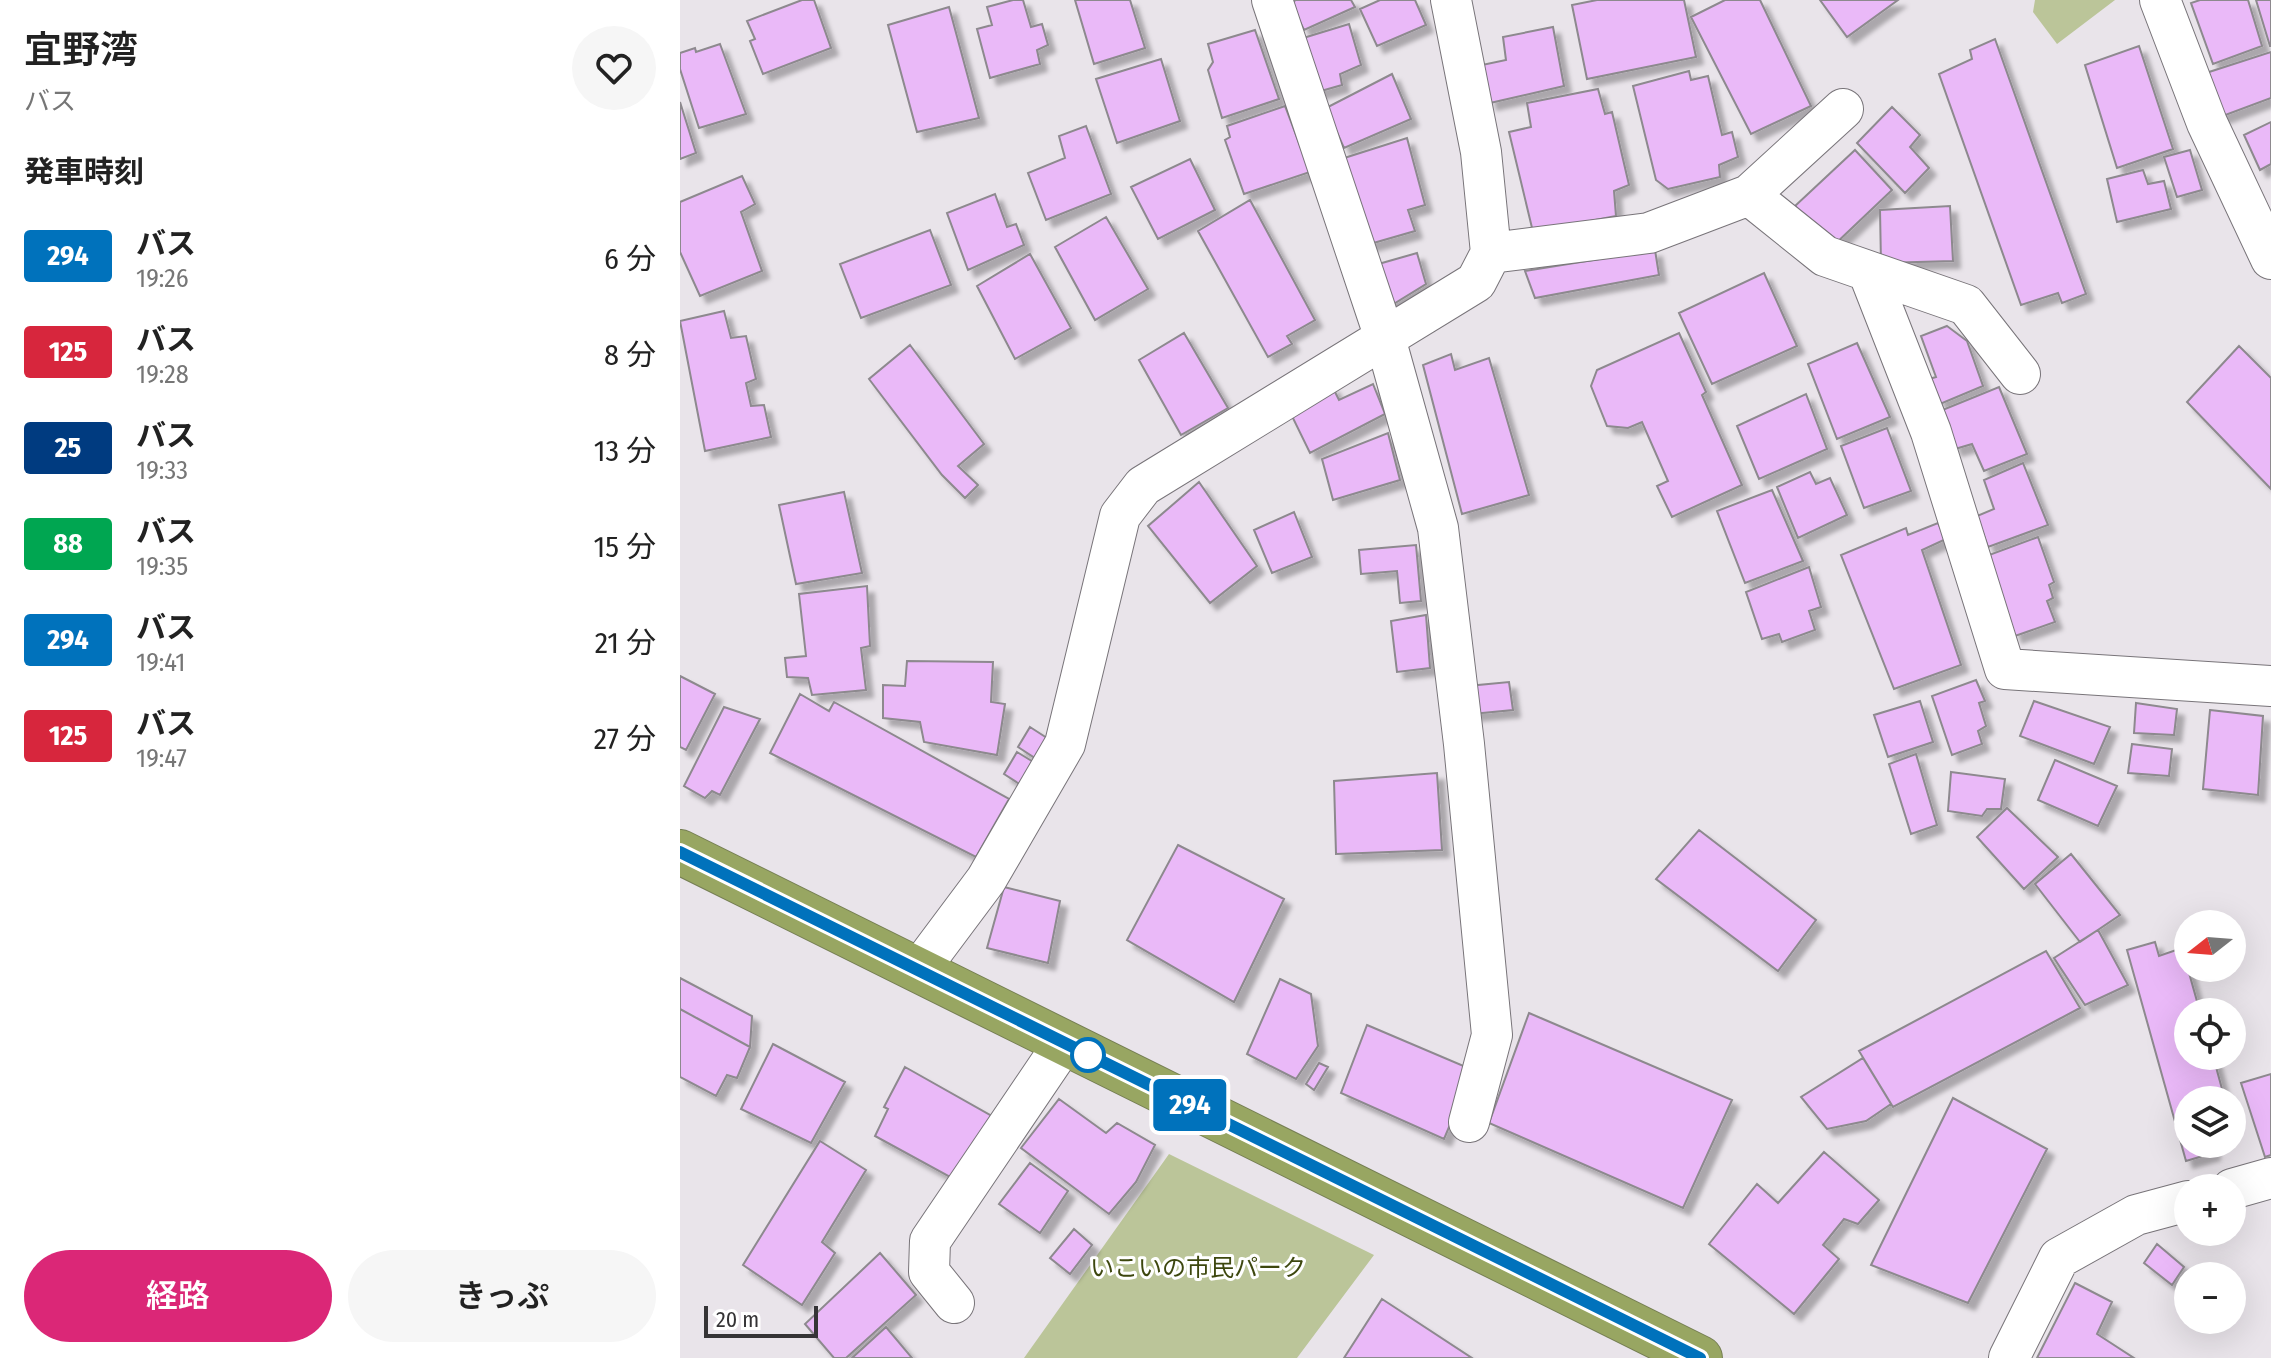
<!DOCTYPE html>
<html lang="ja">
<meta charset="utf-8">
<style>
body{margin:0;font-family:"Fira Sans Condensed","Noto Sans JP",sans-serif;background:#f6f6f6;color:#222;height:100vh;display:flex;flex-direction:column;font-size:30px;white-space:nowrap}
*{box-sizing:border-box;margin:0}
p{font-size:26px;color:#767676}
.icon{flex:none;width:44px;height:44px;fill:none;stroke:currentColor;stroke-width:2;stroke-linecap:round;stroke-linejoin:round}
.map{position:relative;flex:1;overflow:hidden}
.side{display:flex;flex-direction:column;background:#fff;width:680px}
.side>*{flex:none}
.badge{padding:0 16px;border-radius:6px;font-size:28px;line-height:52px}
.needle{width:52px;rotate:253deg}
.fabs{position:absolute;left:1494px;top:910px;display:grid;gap:16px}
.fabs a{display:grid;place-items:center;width:72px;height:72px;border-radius:50%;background:#fff;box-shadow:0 8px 32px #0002;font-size:40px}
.scale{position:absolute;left:24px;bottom:20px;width:114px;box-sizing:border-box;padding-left:8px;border:4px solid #353436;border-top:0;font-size:22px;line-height:28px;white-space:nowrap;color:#353436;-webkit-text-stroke:6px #fff;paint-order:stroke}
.map>.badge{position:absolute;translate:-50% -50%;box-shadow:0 0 0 4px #fff}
h2{padding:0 24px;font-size:30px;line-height:72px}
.round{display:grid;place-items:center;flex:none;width:84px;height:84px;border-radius:42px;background:#f6f6f6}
.head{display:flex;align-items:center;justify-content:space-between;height:136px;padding:0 24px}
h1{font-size:38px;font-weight:600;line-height:60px}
.button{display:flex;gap:16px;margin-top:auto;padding:16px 24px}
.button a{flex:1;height:92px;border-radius:48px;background:#db2777;color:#fff;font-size:32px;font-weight:600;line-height:92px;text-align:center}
.button a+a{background:#f6f6f6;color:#222}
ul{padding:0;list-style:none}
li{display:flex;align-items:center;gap:24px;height:96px;padding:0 24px}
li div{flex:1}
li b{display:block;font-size:30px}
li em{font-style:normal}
li .badge{min-width:88px;font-weight:700;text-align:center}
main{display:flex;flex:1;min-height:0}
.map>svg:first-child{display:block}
.green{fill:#bbc599}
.building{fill:#eab9f8;stroke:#8d898e;stroke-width:2;filter:url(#shadow)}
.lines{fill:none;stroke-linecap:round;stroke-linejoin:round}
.street-casing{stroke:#787479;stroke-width:42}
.highway-casing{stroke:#757e53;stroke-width:46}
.street{stroke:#fff;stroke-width:40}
.highway{stroke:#98a662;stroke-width:44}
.line-casing{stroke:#fff;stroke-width:18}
.line{stroke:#0072bc;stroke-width:12}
.stop-dot{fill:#fff;stroke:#0072bc;stroke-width:4}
.labels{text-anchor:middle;stroke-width:6;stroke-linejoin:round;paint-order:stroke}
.park-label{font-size:24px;fill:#3d470e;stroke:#fff}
</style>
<main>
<section class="side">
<div class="head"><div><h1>宜野湾</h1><p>バス</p></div><a class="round"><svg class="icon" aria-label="heart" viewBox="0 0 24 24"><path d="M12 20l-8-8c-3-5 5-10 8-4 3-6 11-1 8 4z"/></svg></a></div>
<h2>発車時刻</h2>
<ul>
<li><span class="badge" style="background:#0072bc;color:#fff">294</span><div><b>バス</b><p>19:26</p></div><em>6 分</em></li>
<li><span class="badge" style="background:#d7263d;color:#fff">125</span><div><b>バス</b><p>19:28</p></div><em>8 分</em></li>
<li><span class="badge" style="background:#003b80;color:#fff">25</span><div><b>バス</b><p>19:33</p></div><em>13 分</em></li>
<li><span class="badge" style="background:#00a651;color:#fff">88</span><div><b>バス</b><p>19:35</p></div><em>15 分</em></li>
<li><span class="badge" style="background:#0072bc;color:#fff">294</span><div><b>バス</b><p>19:41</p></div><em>21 分</em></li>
<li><span class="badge" style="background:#d7263d;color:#fff">125</span><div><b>バス</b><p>19:47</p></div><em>27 分</em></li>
</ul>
<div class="button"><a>経路</a><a>きっぷ</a></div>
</section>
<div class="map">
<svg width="1591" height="1358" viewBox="0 0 1591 1358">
<defs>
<filter id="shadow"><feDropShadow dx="7" dy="7" stdDeviation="2" flood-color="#0004"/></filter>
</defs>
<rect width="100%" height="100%" fill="#e9e4ea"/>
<path class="green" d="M1355 0H1435L1377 44 1353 12Z
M489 1154 694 1255 617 1358H344Z"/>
<path class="building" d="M122 0H134L151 48 83 74 70 41 75 39 67 21Z
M333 0H343L351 27 362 24 368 45 357 50 360 64 310 78 297 29 312 25 307 7Z
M395 0H450L465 48 414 64Z
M616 0H671L675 7 624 30 611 3Z
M700 0H735L746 25 697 46 680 9Z
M917 0H1004L1016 57 907 79 892 5Z
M1045 0H1080L1131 106 1071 134 1011 17Z
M1140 0H1218L1167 37Z
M1520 0H1568L1582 46 1533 64 1511 3Z
M1576 0H1591V46H1590Z
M269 7 299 118 237 132 208 25Z
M669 24 681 65 660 74 662 85 634 93 620 39Z
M873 27 884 86 810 103 802 65 826 60 823 37Z
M575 30 599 99 542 118 528 70 533 62 528 44Z
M1315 39 1406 294 1382 303 1378 293 1341 305 1259 74 1292 59 1290 50Z
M40 44 66 114 19 128 0 69V53L15 48 16 52Z
M1459 46 1493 149 1437 168 1405 65Z
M1591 52V98L1540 117 1526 73Z
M481 59 500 121 437 143 416 79Z
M1009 71 1011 80 1028 76 1042 135 1052 132 1058 157 1039 165 1040 177 988 189 976 180 953 86Z
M712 74 731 119 664 148 646 108Z
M918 89 925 114 932 112 949 185 934 191 936 216 853 232 829 132 851 127 847 103Z
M0 102 16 153 0 159Z
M605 106 630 172 564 194 545 140 550 137 547 126Z
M1212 107 1240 135 1230 147 1249 168 1225 193 1177 143Z
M1591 122V164L1580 170 1564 135Z
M406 126 431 194 366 220 348 173 385 158 379 136Z
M727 138 745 205 728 210 735 231 683 246 658 160Z
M1175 150 1212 190 1153 246 1115 206Z
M1510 150 1522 190 1497 197 1484 157Z
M510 159 535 210 478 239 451 187Z
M1463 170 1468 184 1484 181 1491 209 1437 222 1427 179Z
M62 176 75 204 61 212 82 271 20 296 0 252V202Z
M315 194 327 227 336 224 344 245 288 270 267 213Z
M570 200 635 320 607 336 612 344 588 357 518 231Z
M1270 206 1273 261 1201 263 1200 210Z
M426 217 468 289 415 320 375 247Z
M250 230 271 285 181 318 160 264Z
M975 250 979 275 855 298 845 271Z
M737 253 746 284 707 308 695 265Z
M350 254 391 328 335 359 297 286Z
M1084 273 1117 346 1032 384 999 313Z
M44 311 51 338 66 336 76 379 66 383 71 406 84 405 91 437 25 451 0 321Z
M1267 326 1287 341 1303 386 1260 404 1249 379 1256 377 1241 336Z
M504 333 548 408 501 435 459 360Z
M999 333 1026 392 1022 395 1062 485 992 517 977 486 988 481 962 422 948 428 927 426 911 386 917 370Z
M1177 343 1210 417 1157 439 1128 364Z
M230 345 304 444 278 466 298 485 285 498 262 475 189 379Z
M1559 346 1591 378V489L1507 402Z
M771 354 775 370 809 358 849 495 782 514 743 365Z
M693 384 705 414 630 453 609 410 652 386 659 400Z
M1319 387 1347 454 1304 471 1292 444 1275 449 1260 411Z
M1126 394 1147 449 1079 479 1057 426Z
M1207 428 1231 491 1184 508 1161 446Z
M708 433 720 480 653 500 642 459Z
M1343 463 1368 525 1308 547 1297 516 1314 509 1304 480Z
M1130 472 1136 484 1150 478 1167 515 1118 538 1097 487Z
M519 482 577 566 530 603 468 526Z
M1092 490 1123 561 1065 583 1037 511Z
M164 492 182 573 116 584 99 505Z
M614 512 632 557 592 573 574 530Z
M1258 523 1266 539 1242 550 1281 665 1214 689 1161 555 1226 528 1228 535Z
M1358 537 1374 582 1369 585 1373 598 1367 601 1375 622 1335 636 1309 555Z
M736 545 741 601 720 603 717 571 681 574 679 550Z
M1129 567 1141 607 1129 611 1135 630 1102 642 1099 634 1082 639 1066 592Z
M187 586 190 646 181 648 186 690 132 695 128 678 107 677 105 658 126 656 119 594Z
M746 615 750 668 717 672 711 621Z
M227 661 313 662 311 702 325 704 317 755 244 742 240 722 203 718V685L225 686Z
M0 676 35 694 6 750 0 747Z
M1296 680 1305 701 1299 703 1306 726 1298 731 1302 744 1272 755 1252 696Z
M829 682 833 710 792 714 788 686Z
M120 694 149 711 154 702 329 799 296 857 90 753Z
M1240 701 1253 742 1208 757 1194 715Z
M1354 701 1430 727 1414 764 1340 736Z
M1456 703 1497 709 1494 735 1454 733Z
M44 707 80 719 40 795 32 791 25 798 4 786Z
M1530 710 1583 716 1578 795 1523 789Z
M350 727 367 738 355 758 338 747Z
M1452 744 1492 749 1489 776 1448 773Z
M337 752 355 763 341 785 324 774Z
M1236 754 1257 825 1231 834 1209 764Z
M1375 760 1437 786 1418 826 1358 800Z
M1271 772 1325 779 1321 809H1307L1302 816 1268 811Z
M757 773 762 850 656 854 654 781Z
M1327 808 1378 857 1344 889 1297 837Z
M1019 830 1136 920 1098 971 976 879Z
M498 845 604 899 554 1002 447 940Z
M1391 854 1440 915 1400 942 1355 884Z
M324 887 380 901 368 963 307 948Z
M1418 930 1448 985 1405 1005 1374 958Z
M1475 942 1479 956 1502 948 1520 1012H1508V1056H1533L1545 1100H1508V1144H1532L1533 1153 1506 1161 1447 950Z
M1366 951 1400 1008 1213 1107 1179 1051Z
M0 978 72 1016 70 1047 0 1009Z
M600 979 631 994 638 1046 616 1079 567 1054Z
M0 1009 70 1047 57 1078 47 1075 36 1096 0 1077Z
M849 1013 1052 1100 1003 1208 809 1123Z
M687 1025 793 1070 764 1139 661 1093Z
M93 1044 165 1082 131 1143 61 1109Z
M1183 1058 1211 1104 1186 1121 1147 1129 1121 1097Z
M639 1063 648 1067 634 1090 626 1084Z
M225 1067 317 1119 281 1183 195 1136 208 1109 204 1107Z
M1591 1074V1155L1585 1157 1561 1083Z
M1273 1098 1367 1149 1288 1303 1191 1265Z
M379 1099 426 1133 437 1123 475 1145 456 1182 429 1214 341 1148Z
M140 1141 186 1170 142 1242 155 1253 122 1305 63 1265Z
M1144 1152 1199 1200 1178 1224 1164 1219 1143 1245 1159 1259 1114 1314 1029 1244 1077 1184 1098 1203Z
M350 1163 388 1191 360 1233 319 1204Z
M394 1229 412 1245 390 1274 370 1258Z
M1477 1244 1504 1267 1492 1285 1464 1263Z
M200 1253 236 1295 166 1358H154L125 1324Z
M1395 1283 1432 1302 1417 1334 1454 1358H1357Z
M702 1299 792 1358H664Z
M206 1327 232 1358H172Z"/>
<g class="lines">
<defs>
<path id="street" d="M592 0 705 338 758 528 784 744 812 1035 789 1122
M1480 0 1527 123 1591 259
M1069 195 1163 109
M811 253 969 233 1069 195 1145 256 1286 305 1340 374
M1188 271 1251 432 1325 669 1591 686
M238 971 306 880 385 744 440 516 463 486 796 282 811 253 801 152 771 0
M1552 1189 1591 1178
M274 1303 249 1272 250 1241 384 1043
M1329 1358 1379 1258 1456 1215 1508 1201"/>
<path id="highway" d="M0 852 1020 1358"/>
</defs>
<use href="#street" class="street-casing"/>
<use href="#highway" class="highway-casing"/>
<use href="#street" class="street"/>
<use href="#highway" class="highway"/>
</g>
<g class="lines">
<defs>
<path id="line" d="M0 852 1020 1358"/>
</defs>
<use href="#line" class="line-casing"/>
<use href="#line" class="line"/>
</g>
<circle class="stop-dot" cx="408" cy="1055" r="16"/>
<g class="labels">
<g class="park-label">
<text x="518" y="1276">いこいの市民パーク</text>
</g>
</g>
</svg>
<div class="fabs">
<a><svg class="needle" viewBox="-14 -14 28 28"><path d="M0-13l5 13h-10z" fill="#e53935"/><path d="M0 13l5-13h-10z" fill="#767676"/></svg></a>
<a><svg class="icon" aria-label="locate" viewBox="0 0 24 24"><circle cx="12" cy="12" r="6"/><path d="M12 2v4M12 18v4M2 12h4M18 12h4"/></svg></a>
<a><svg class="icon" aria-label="layers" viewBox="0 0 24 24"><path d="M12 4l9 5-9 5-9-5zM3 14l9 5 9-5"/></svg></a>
<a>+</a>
<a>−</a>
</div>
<div class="scale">20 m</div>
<b class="badge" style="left:510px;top:1105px;background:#0072bc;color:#fff">294</b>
</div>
</main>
